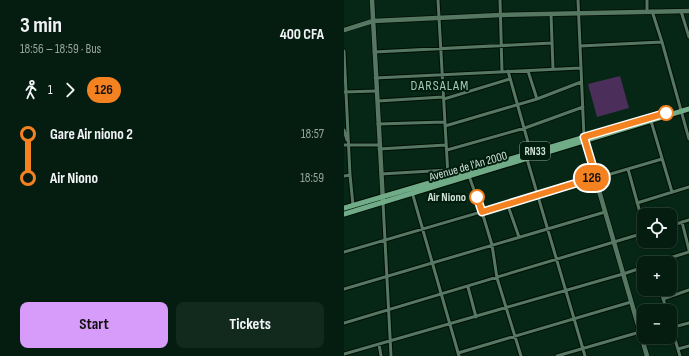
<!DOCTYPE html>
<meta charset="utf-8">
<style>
body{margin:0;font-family:"Sofia Sans Condensed",sans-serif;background:#122a1e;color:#f1f3f6;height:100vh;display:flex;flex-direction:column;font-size:15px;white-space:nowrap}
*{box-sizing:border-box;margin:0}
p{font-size:13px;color:#97a29f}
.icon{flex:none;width:22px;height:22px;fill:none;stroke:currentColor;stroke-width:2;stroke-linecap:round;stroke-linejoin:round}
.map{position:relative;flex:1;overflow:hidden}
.details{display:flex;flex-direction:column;background:#041d10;width:344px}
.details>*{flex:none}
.badge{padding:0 8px;border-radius:13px;font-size:14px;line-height:26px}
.fabs{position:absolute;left:293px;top:208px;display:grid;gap:8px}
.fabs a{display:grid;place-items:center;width:40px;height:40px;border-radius:8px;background:#041d10;box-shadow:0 2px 6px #0003,0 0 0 1px #253b30;font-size:20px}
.map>.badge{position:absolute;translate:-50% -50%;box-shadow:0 0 0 2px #fff}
.legs{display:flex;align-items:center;gap:6px;height:44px;padding:0 20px;font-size:13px}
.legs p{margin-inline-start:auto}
.head{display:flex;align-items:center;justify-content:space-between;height:68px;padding:0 20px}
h1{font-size:22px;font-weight:700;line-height:30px}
.action{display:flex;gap:8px;margin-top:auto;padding:8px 20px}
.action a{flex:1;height:46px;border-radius:8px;background:#d79bf9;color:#111;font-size:16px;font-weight:700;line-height:46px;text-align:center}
.action a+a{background:#122a1e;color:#f1f3f6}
ul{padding:0 20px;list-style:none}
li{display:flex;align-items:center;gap:14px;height:44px;font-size:15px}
li i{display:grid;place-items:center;width:6px;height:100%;margin:0 5px;background:currentColor}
li i::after{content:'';width:10px;height:10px;margin:-5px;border:3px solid;border-radius:50%;background:#041d10}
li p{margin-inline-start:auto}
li:first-child i{background:linear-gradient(#0000 50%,currentColor 0)}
li:last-child i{background:linear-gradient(currentColor 50%,#0000 0)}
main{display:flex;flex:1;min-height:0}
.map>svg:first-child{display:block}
.green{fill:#4b2e5a}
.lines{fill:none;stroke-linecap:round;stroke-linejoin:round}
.street-casing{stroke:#000e04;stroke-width:5}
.secondary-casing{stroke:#000e04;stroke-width:6}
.primary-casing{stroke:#000e04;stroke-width:7}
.street{stroke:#567762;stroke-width:3}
.secondary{stroke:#567762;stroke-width:4.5}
.primary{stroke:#71ac88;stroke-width:5}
.line-1-casing{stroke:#fff;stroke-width:9}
.line-1{stroke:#f58220;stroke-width:6}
.stop-1-dot{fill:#fff;stroke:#f58220;stroke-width:2}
.labels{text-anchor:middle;stroke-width:4;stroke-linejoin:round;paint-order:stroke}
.shield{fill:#001d0d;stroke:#90a698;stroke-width:1}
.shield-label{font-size:11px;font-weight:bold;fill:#cee0d4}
.street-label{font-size:12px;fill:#cee0d4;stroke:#001d0d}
.stop-label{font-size:12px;font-weight:bold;fill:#cee0d4;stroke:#001d0d;text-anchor:end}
.quarter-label{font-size:14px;letter-spacing:1px;fill:#a5c9b2;stroke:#001d0d}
</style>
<main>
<section class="details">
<div class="head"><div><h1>3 min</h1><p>18:56 – 18:59 · Bus</p></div><b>400 CFA</b></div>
<div class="legs"><svg class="icon" aria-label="walk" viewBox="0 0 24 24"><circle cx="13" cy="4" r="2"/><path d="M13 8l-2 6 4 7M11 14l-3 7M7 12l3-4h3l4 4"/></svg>1<svg class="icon" aria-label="forward" viewBox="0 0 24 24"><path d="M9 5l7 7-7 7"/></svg><b class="badge" style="background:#f58220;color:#111">126</b></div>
<ul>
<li><i style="color:#f58220"></i><b>Gare Air niono 2</b><p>18:57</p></li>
<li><i style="color:#f58220"></i><b>Air Niono</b><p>18:59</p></li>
</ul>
<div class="action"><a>Start</a><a>Tickets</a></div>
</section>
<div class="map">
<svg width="345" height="356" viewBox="0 0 345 356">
<rect width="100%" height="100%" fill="#062716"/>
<path class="green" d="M276 76 285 108 253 117 244 84Z"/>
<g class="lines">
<defs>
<path id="street" d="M94 0 104 176
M156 0 158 72
M234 0 240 137
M303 0V11
M337 11 345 37
M207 14 209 69
M318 42 345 139
M236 46 318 42 308 11
M0 51 6 175 9 205
M30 52 208 43
M164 71 187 153
M184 71 193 99
M31 78 237 68
M0 92 32 91
M100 99 166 79
M34 101 99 97
M307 121 328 192
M34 124 100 122
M101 126 193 99 237 82
M0 130 3 140
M0 145H35
M35 149 102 145
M103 150 181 128 239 107
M183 159 241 356
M284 169 300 227
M37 174 104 170
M0 176 6 175
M125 176 138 212 148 245 153 278 177 356
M68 192 115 356
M39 202 47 356
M163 203 175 237
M293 203 345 187
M338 222 345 250
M326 226 345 220
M0 252 318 159
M309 263 345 252
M124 287 132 317
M0 289 261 212
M316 289 323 311
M319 299 345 290
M0 323 300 233
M326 323 336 356
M326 328 345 323
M35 344 37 356
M334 349 345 346
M114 353 287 302
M0 354 279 274 300 267
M213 356 296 332"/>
<path id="secondary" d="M28 0 39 202
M0 30 29 21 157 15 345 11
M240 139 303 356"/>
<path id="primary" d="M0 208 292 122
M0 214 345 109"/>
</defs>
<use href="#street" class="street-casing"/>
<use href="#secondary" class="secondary-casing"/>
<use href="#primary" class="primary-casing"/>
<use href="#street" class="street"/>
<use href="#secondary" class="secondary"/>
<use href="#primary" class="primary"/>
</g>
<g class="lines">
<defs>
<path id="line-1" d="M133 197 138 212 252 177 240 137 322 113"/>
</defs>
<use href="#line-1" class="line-1-casing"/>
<use href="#line-1" class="line-1"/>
</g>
<g class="stop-1-dot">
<circle cx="322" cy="113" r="7"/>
<circle cx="133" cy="197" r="7"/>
</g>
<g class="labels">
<rect class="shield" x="176" y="142" width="30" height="18" rx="3"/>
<g class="shield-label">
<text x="191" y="155">RN33</text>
</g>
<g class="street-label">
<text transform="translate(124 166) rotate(-16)" y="4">Avenue de l'An 2000</text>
</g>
<g class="stop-label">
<text x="122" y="201">Air Niono</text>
</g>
<g class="quarter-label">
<text x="96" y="90">DARSALAM</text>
</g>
</g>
</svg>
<div class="fabs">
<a><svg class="icon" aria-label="locate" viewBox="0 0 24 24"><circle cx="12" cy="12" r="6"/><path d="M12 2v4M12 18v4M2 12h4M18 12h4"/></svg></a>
<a>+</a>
<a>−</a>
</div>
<b class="badge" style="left:248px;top:178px;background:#f58220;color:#111">126</b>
</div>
</main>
